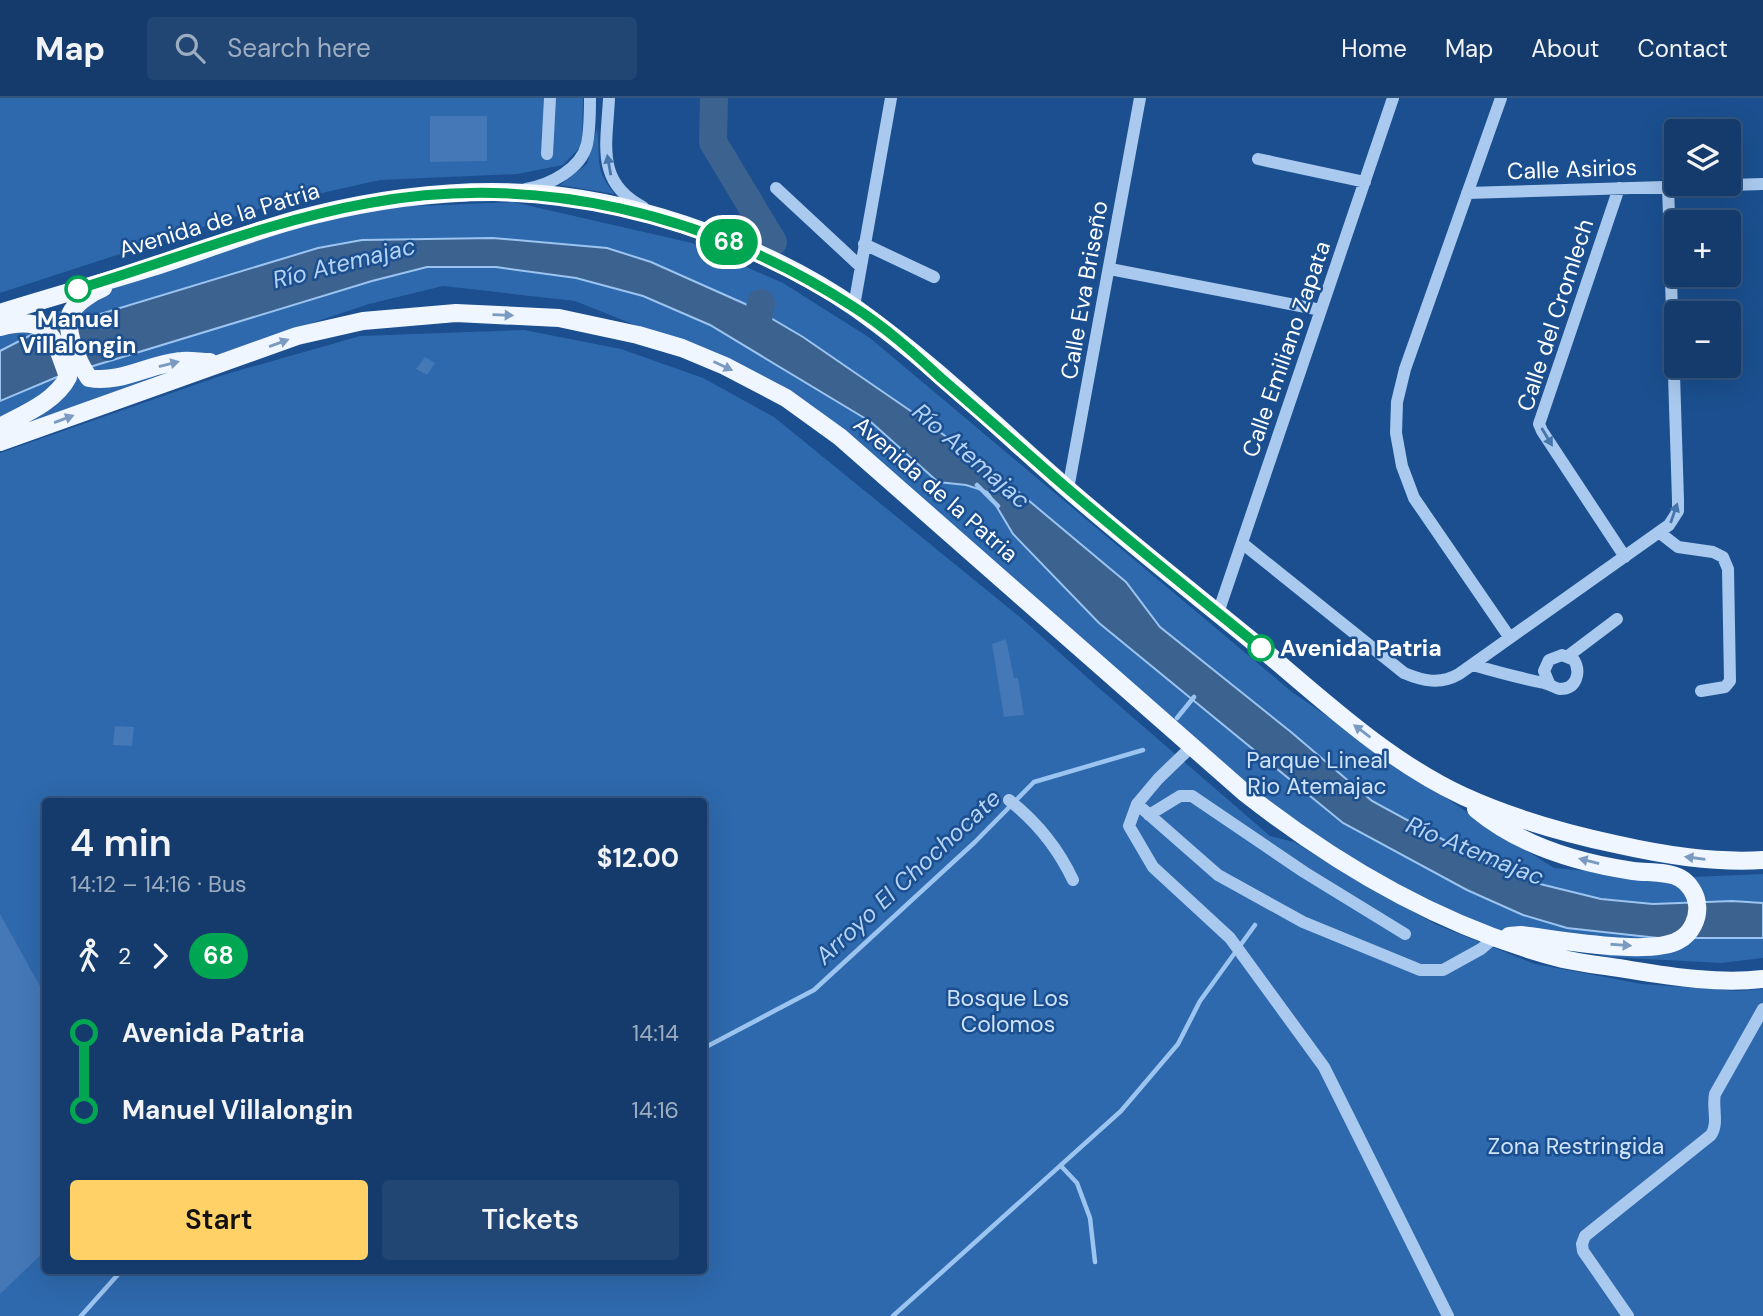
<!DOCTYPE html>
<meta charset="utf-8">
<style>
body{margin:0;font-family:"DM Sans",sans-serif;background:#214673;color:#f1f3f6;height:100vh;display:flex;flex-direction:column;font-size:26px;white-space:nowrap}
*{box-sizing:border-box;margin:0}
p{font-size:23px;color:#9dadc1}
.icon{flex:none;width:38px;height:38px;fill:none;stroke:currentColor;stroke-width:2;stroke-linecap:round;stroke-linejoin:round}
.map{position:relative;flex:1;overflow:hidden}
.drawer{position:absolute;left:42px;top:700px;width:665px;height:476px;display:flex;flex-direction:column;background:#143b6b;border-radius:7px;box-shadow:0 7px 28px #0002,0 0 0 2px #33557e}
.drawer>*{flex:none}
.badge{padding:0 14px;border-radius:23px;font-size:24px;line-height:46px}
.fabs{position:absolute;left:1664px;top:21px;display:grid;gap:14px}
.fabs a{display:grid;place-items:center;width:77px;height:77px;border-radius:7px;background:#143b6b;box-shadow:0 7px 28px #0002,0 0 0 2px #33557e;font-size:35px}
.map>.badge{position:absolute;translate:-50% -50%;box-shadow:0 0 0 4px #fff}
.legs{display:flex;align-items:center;gap:10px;height:77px;padding:0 28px;font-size:23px}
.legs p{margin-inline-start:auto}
.head{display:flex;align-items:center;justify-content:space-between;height:119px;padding:0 28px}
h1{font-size:38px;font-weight:600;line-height:52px}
.button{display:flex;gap:14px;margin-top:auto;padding:14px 28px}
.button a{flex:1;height:80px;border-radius:7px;background:#ffd166;color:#111;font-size:28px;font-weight:600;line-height:80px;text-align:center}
.button a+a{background:#214673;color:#f1f3f6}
ul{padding:0 28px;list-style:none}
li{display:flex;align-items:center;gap:24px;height:77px;font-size:26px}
li i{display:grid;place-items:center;width:10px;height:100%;margin:0 9px;background:currentColor}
li i::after{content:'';width:18px;height:18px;margin:-9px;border:5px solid;border-radius:50%;background:#143b6b}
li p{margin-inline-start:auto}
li:first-child i{background:linear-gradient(#0000 50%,currentColor 0)}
li:last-child i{background:linear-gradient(currentColor 50%,#0000 0)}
header{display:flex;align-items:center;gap:42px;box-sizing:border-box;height:98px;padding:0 35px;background:#143b6b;border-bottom:2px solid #33557e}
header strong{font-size:33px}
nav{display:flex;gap:38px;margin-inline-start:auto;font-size:24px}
.search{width:490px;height:63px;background:#214673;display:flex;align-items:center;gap:18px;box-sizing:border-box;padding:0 24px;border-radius:7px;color:#9dadc1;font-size:26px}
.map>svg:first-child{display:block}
.green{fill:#2e69ad;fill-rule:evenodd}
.water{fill:#3c6290;stroke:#9cc4f0;stroke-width:2}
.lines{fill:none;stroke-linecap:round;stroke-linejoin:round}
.stream{stroke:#9cc4f0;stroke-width:4.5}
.river{stroke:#3c6290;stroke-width:28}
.building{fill:#4478b7}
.minor{stroke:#a9c9ee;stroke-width:12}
.major{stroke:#f0f6ff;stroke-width:18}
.oneway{fill:#4674ac}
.oneway2{fill:#7b9ac1}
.line-1-casing{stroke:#fff;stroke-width:16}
.line-1{stroke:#00a651;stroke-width:10}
.stop-1-dot{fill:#fff;stroke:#00a651;stroke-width:3.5}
.labels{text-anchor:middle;stroke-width:5;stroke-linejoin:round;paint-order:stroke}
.street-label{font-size:23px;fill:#fff;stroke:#1b4f8f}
.stop-label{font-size:23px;font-weight:bold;fill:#fff;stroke:#1b4f8f}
.park-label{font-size:23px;fill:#cfe3fa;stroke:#1b4f8f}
.water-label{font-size:24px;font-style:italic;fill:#b5d3f5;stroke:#1b4f8f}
</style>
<header>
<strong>Map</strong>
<div class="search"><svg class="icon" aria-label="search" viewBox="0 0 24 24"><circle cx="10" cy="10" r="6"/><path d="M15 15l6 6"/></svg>Search here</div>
<nav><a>Home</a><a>Map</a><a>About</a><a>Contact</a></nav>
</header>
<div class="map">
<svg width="1763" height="1218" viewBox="0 0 1763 1218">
<rect width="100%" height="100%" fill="#1b4f8f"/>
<path class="green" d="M0 0H583L582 47 563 67 517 76 380 82 277 105 0 195Z
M597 30C601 60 593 71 615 96L560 87 587 66Z
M513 104 692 145 783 185 870 240 1292 594 1474 719 1554 770 1668 780 1763 776V860L1721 865 1609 859 1486 829 1366 771 1282 716 745 271 575 203 443 188 369 206 198 263 0 336V230L52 216 144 177 245 144 369 110Z
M524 232 621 251 703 280 774 319 1021 520 1100 591 1270 738 1294 744 1354 781 1437 827 1535 866 1642 886 1738 893 1763 891V1218H0V355L223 277 360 238ZM46 704H704V1172H46Z"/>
<path class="water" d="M493 140 607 150 651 164 752 209 803 239 918 318 997 376 1126 484 1160 529 1291 634 1372 703 1464 753 1536 785 1601 801 1653 806 1732 803 1763 805V840H1658L1567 830 1523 817 1467 792 1343 725 1099 525 1013 436 988 394 966 387 938 384 871 324 710 227 643 198 576 180 496 169H427L372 183 57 279 0 303V253L31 237 318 150 362 142Z"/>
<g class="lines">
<path class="stream" d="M977 387 998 408
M1177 620 1194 599
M704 950 814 892 975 744 1034 684 1143 652
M1061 1068 1077 1085 1090 1120 1095 1164
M81 1218 122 1172
M893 1218 1121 1013 1178 946 1200 903 1255 827"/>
<path class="river" d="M714 0 713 44 773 144
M757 227 761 205"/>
</g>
<path class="building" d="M430 18H487V63L430 64Z
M425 259 435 265 427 277 416 271Z
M1006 541 1014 580H1018L1024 617 1004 619 992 546Z
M115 628 134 629 132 648 113 647Z
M0 816 46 899V1152L0 1196Z"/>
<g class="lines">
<path class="minor" d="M609 0C607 46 595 84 643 109
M1501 0 1405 271 1397 304 1396 335 1402 368 1414 400 1510 540
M547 56 550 0
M1258 61 1365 84
M776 90 861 169
M1619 90 1539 326 1542 333 1625 459
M526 91C550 87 581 71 587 46 590 31 590 15 590 0
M1467 95 1763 86
M864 146 934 179
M1110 171 1321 212
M854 208 891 0
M1068 391 1140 0
M1660 435 1678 449 1713 454 1723 459 1728 471 1730 583 1725 589 1701 593
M1242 445 1404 575C1423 583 1440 587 1459 576L1669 427 1678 413V402L1668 88
M1218 515 1393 0
M1568 558 1617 521
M1473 567C1497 574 1520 580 1544 585 1550 586 1554 590 1560 591 1577 591 1581 574 1574 562L1562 557 1549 562 1544 573 1549 585
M1192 648 1158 681 1137 706 1218 777 1303 824 1420 872H1443L1481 851 1495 839
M1009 702C1037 724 1058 750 1073 782
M1137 706 1129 728 1153 769 1230 840 1324 969 1448 1218
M1149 717 1180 698H1192L1304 774 1405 836
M1628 1218 1583 1153 1582 1146 1585 1138 1711 1037C1719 1025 1712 1010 1715 996L1763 911"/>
<path class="major" d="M103 190C93 194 78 203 72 213 62 229 79 266 89 280 121 286 151 265 182 263 191 262 201 264 210 264
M0 215C51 199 102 185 153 169 207 152 259 130 314 117 387 99 467 90 542 96 646 105 772 151 857 211 930 263 995 327 1062 386 1127 443 1195 496 1262 551 1325 604 1388 663 1463 698 1511 720 1564 735 1615 746 1664 757 1713 765 1763 762
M0 229C48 216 54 238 68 279 55 304 24 316 0 329
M0 344 297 238 363 223 456 215 559 220 638 237 682 250 725 268 786 300 840 339 1245 695C1339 769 1446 831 1563 861 1585 866 1608 868 1631 872 1674 879 1720 886 1763 881
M1476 711C1519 747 1579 765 1633 773 1648 775 1667 773 1680 780 1689 785 1696 796 1697 806 1699 820 1691 836 1679 842 1651 859 1555 841 1521 837L1509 838"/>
</g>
<defs><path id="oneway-solid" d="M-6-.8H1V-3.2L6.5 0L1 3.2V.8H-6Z" transform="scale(1.75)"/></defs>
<g class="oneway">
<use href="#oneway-solid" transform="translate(609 67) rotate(-100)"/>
<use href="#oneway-solid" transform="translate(1547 339) rotate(59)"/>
<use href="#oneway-solid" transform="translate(1674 415) rotate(-71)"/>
</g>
<g class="oneway2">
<use href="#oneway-solid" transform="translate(503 217) rotate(2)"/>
<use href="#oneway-solid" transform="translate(279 245) rotate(-20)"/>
<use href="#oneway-solid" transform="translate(169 266) rotate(-14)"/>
<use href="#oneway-solid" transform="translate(723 268) rotate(25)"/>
<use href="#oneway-solid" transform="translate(64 321) rotate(-20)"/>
<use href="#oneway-solid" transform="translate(1362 633) rotate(-143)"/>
<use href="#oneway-solid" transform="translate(1695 760) rotate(-172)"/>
<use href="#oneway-solid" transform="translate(1589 763) rotate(-166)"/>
<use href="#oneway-solid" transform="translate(1621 847) rotate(4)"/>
</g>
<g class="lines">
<defs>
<path id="line-1" d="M78 191C174 162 269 123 369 105 537 74 709 116 852 208 884 228 913 254 941 280 978 312 1016 345 1053 378 1121 437 1191 493 1261 550"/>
</defs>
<use href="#line-1" class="line-1-casing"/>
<use href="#line-1" class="line-1"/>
</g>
<g class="stop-1-dot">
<circle cx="78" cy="191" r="12"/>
<circle cx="1261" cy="550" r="12"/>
</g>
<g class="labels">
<g class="street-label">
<text transform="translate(1572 71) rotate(-2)" y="8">Calle Asirios</text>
<text transform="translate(219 122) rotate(-17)" y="8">Avenida de la Patria</text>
<text transform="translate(1084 192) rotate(-80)" y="8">Calle Eva Briseño</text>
<text transform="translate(1555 217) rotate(-72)" y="8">Calle del Cromlech</text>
<text transform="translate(1286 251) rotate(-71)" y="8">Calle Emiliano Zapata</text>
<text transform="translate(936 391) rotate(41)" y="8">Avenida de la Patria</text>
</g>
<g class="stop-label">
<text x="78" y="229">Manuel<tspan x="78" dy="26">Villalongin</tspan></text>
<text x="1280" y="558" text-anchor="start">Avenida Patria</text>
</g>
<g class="park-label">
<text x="1317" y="670">Parque Lineal<tspan x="1317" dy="26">Rio Atemajac</tspan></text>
<text x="1008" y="908">Bosque Los<tspan x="1008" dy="26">Colomos</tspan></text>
<text x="1576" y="1056">Zona Restringida</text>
</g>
<g class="water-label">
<text transform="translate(344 165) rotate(-14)" y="8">Río Atemajac</text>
<text transform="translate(971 358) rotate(41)" y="8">Río Atemajac</text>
<text transform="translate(1475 753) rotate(22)" y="8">Río Atemajac</text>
<text transform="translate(908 779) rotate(-43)" y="8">Arroyo El Chochocate</text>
</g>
</g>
</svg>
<div class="fabs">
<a><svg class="icon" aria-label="layers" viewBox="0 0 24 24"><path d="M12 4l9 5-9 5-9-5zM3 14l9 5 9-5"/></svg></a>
<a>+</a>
<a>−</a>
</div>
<b class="badge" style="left:729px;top:144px;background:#00a651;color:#fff">68</b>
<section class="drawer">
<div class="head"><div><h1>4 min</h1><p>14:12 – 14:16 · Bus</p></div><b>$12.00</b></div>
<div class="legs"><svg class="icon" aria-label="walk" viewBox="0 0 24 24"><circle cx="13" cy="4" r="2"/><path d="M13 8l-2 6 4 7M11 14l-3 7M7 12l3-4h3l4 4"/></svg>2<svg class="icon" aria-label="forward" viewBox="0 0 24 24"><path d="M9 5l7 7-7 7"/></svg><b class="badge" style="background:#00a651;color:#fff">68</b></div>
<ul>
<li><i style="color:#00a651"></i><b>Avenida Patria</b><p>14:14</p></li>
<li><i style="color:#00a651"></i><b>Manuel Villalongin</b><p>14:16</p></li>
</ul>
<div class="button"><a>Start</a><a>Tickets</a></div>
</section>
</div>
